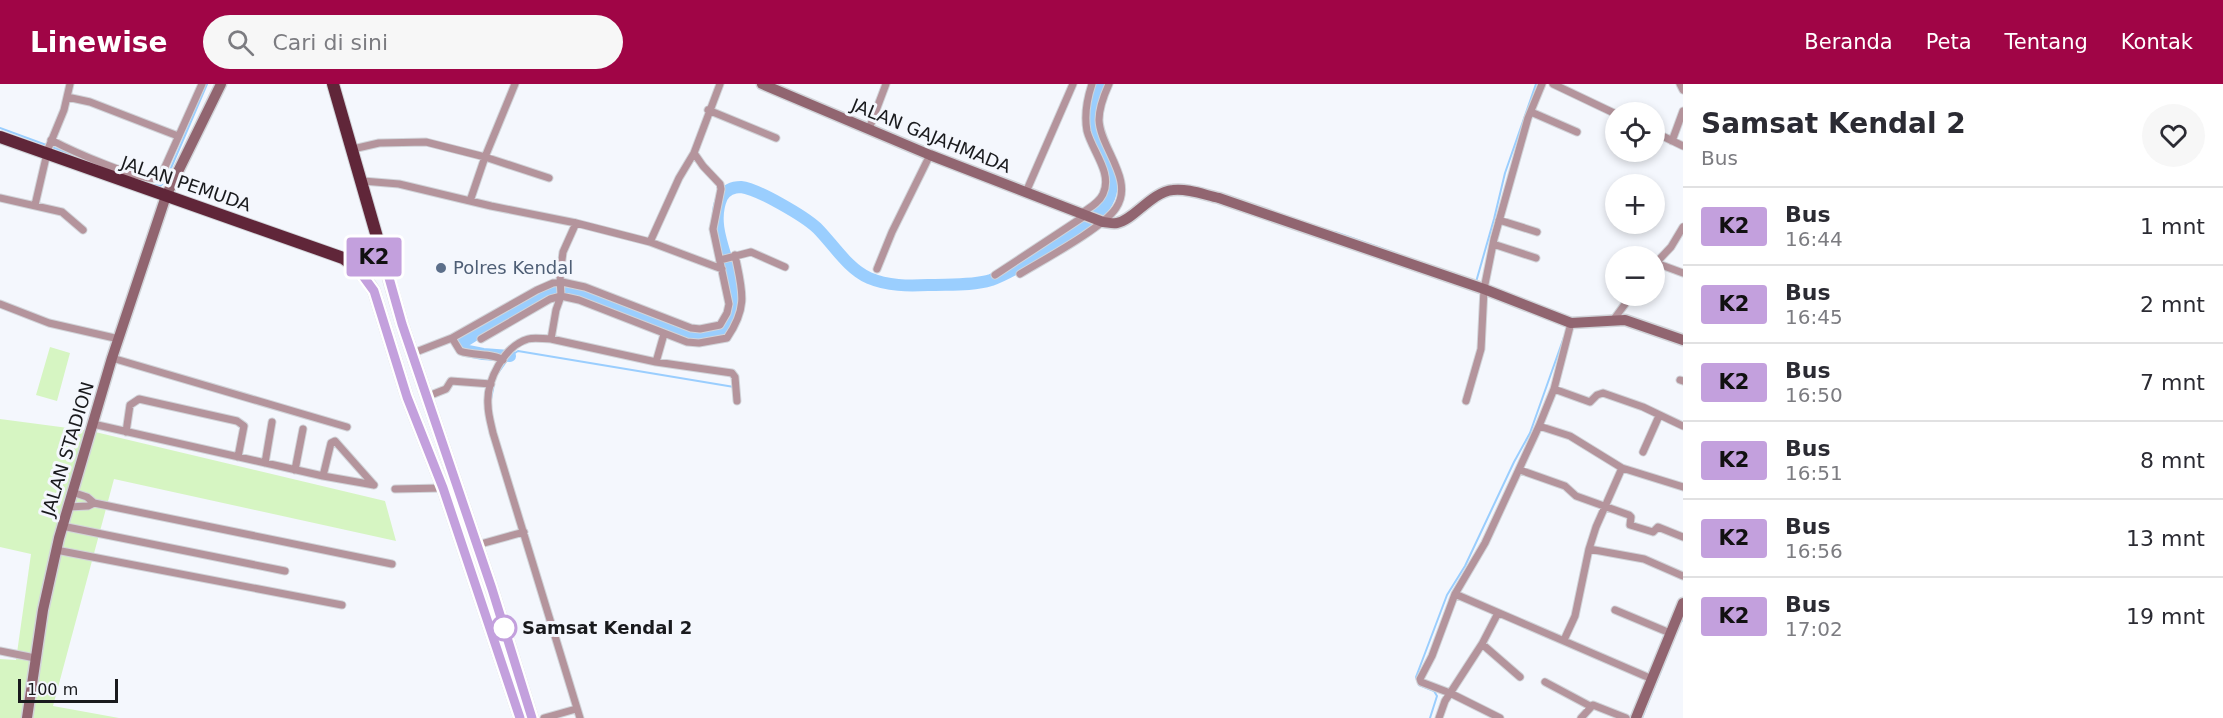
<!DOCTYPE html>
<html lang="id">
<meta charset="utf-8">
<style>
body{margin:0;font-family:"DejaVu Sans",sans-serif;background:#f7f7f7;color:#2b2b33;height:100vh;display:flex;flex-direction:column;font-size:22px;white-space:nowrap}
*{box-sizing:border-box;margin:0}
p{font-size:20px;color:#7c7c81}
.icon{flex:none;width:33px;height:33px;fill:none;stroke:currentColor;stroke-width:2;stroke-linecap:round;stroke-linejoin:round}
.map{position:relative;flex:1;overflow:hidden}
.drawer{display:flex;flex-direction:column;background:#fff;width:540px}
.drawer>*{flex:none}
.badge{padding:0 12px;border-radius:4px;font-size:21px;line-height:39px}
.controls{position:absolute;left:1605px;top:18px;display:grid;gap:12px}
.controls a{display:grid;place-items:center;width:60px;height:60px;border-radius:50%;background:#fff;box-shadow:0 3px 9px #0003;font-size:30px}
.scale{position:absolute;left:18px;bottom:15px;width:100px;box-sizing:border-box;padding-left:6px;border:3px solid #191a1d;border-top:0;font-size:16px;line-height:21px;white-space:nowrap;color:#191a1d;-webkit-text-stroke:4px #f4f7fd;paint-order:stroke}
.map>.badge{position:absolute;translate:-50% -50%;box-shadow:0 0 0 3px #fff}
.round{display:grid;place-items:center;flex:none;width:63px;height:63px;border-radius:32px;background:#f7f7f7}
.headline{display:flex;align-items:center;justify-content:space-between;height:102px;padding:0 18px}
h1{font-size:28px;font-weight:700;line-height:45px}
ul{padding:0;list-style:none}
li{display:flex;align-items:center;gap:18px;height:78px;padding:0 18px;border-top:2px solid #e1e1e2}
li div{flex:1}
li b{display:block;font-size:22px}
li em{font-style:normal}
li .badge{min-width:66px;font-weight:700;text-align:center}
header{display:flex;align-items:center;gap:36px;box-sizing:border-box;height:84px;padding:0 30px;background:#a00546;color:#fff}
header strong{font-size:28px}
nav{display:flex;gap:33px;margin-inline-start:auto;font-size:21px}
.search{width:420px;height:54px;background:#f7f7f7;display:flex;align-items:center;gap:15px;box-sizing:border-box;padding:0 21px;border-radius:33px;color:#7c7c81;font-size:22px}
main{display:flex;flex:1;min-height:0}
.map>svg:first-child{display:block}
.green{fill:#d6f5c2}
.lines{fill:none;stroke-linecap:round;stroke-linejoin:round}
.stream{stroke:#9acefe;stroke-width:2}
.river{stroke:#9acefe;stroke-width:12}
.street-casing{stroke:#d1d4d9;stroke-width:9}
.secondary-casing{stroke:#d1d4d9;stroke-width:13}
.highway-casing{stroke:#d1d4d9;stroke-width:14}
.street{stroke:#b4949c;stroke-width:7}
.secondary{stroke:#916570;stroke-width:10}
.highway{stroke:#602639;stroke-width:12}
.line-casing{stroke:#fff;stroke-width:14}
.line{stroke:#c3a0dd;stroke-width:9}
.service-dot{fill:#5c6f8a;stroke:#f4f7fd;stroke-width:2}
.stop-dot{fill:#fff;stroke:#c3a0dd;stroke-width:3}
.labels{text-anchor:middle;stroke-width:6;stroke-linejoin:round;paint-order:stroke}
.street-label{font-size:18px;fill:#191a1d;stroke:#f4f7fd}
.service-label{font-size:18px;fill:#4e5e75;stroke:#f4f7fd;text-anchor:start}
.stop-label{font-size:18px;font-weight:bold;fill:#191a1d;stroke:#f4f7fd;text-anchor:start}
</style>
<header>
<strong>Linewise</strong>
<div class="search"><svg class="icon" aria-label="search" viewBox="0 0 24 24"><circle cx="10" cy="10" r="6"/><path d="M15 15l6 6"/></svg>Cari di sini</div>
<nav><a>Beranda</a><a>Peta</a><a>Tentang</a><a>Kontak</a></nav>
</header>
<main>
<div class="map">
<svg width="1683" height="634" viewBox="0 0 1683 634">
<rect width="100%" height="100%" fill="#f4f7fd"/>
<path class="green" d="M50 263 70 269 57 317 36 311Z
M0 335 91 347 385 417 396 457 114 395 53 622 119 634H0V575L16 576 31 470 0 463Z"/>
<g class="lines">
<path class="stream" d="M0 44 79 73
M154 101 160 102 165 98 207 0
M1335 148 1398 170
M1476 198 1494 135 1505 89 1536 0
M498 289 510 272 518 267 734 303
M491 315 494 300
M1682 537 1683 534
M1430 634 1437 612 1434 607 1419 601 1416 593 1447 511 1465 482 1514 378 1530 349 1564 253
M1642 634 1679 542"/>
<path class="river" d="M510 272 483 270 463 266 460 260C481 248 534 210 556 206 571 204 586 212 600 217 630 230 696 264 726 246 730 233 735 221 734 207 732 177 708 144 722 113 726 106 733 103 741 103 758 105 804 132 817 144 833 160 848 185 869 194 888 202 908 202 928 201 948 200 972 202 991 196 1021 185 1061 155 1089 138 1117 116 1116 98 1102 68 1099 61 1095 54 1094 46 1091 31 1093 14 1100 0"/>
<defs>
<path id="street" d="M1553 0 1616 30
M1680 0 1683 6
M67 13 90 18 178 52
M708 26 776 54
M1531 28 1577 48
M869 45 886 0
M1654 48 1683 62
M51 56C70 66 142 99 160 94L202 0
M1672 57 1683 27
M353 65 379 59 426 58 485 73 549 94
M363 97 399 100 491 122 576 139 650 158 722 185
M1026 108 1073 0
M0 114 62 128 83 146
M470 117 485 73 515 0
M35 121 48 65 64 26 70 0
M1082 129C1089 124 1099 119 1103 110 1113 89 1092 67 1087 47 1084 31 1087 15 1092 0
M1499 136 1537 148
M650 158 679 94 694 69
M1493 160 1536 174
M720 176 751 168 785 183
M1656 179 1683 189
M1654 181 1671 163 1683 143
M877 185 892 148 930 71
M1020 190C1043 176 1103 144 1116 124 1135 96 1100 64 1099 36 1099 24 1104 11 1109 0
M995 191 1086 131
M0 220 49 239 119 255
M1614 235 1631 212
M452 254 460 267C473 272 493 269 503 276
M481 255 550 215 561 212 579 216 687 258 699 259 727 254C749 222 742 206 735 171
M551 255 556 226 561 212 560 191 563 168 576 139
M416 268 452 254 537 206 553 199 562 198 585 203 691 244 700 245 720 241 727 229 729 220 713 145 721 105 720 100 703 82 694 69 720 0
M112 274 347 343
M656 278 664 250
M1680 296 1683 297
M1554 305 1590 318 1597 311 1603 309 1643 323 1683 342
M431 311 446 305 451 297 491 300
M1466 317 1481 265 1484 205 1494 155 1528 34 1542 0
M93 340 323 392 374 401
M1539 342 1570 352 1622 384 1683 403
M126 348 130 321 139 315 237 337 244 342 238 373
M1643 368 1659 332
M265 379 272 338
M295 386 303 345
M1520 386 1565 402 1576 412 1629 431 1631 433 1630 441 1653 448 1658 443 1683 453
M323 392 331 359 335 357 374 401
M395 405 443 404
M72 408 87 413 94 419 392 480
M68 423 88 422 94 419
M62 442 285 487
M477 461 524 448
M1589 465 1644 475 1683 492
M56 466 342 521
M1455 510 1652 595
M1615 526 1670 549
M1564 556 1575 532 1589 465 1596 443 1622 384
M1482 560 1520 593
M0 567 35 574
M1545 598 1590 622
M544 634 576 625
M580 634 493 349C491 340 488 330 488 321 486 297 504 262 528 255 535 253 543 255 551 255L656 278 732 289 735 293 737 317
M1439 634 1445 617 1482 560 1498 529
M1500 634 1450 609 1421 598 1420 595 1432 572 1455 510 1485 459 1539 342 1554 305 1571 239
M1581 634 1593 621 1626 634"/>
<path id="secondary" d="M762 0 930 71 1103 138C1107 138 1112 140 1117 139 1134 136 1151 108 1173 106 1187 104 1205 111 1219 114L1484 205 1571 239 1625 236 1683 256
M27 634 43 526 59 454 112 274 166 112 221 0
M1636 634 1683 519"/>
<path id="highway" d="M333 0 402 240 492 505 532 634
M0 53 343 174C357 183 365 193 374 207L407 313 443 404 520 634
M358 185 382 169"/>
</defs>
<use href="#street" class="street-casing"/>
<use href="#secondary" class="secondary-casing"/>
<use href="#highway" class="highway-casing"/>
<use href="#street" class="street"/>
<use href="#secondary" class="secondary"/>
<use href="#highway" class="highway"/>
</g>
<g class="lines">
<defs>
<path id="line" d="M520 634 443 404 407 313 374 207 358 185 382 169 402 240 492 505 532 634"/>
</defs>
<use href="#line" class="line-casing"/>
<use href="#line" class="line"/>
</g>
<circle class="service-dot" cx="441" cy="184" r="6"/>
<circle class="stop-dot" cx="504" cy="544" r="12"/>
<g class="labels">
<g class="street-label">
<text transform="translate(931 52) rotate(22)" y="6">JALAN GAJAHMADA</text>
<text transform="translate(186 100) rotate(19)" y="6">JALAN PEMUDA</text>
<text transform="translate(68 365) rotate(-73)" y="6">JALAN STADION</text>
</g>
<g class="service-label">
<text x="453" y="190">Polres Kendal</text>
</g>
<g class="stop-label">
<text x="522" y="550">Samsat Kendal 2</text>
</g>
</g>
</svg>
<div class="controls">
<a><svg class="icon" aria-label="locate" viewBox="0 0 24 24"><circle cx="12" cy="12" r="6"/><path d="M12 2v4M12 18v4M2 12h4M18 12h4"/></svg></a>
<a>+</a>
<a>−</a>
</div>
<div class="scale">100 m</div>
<b class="badge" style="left:374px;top:173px;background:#c3a0dd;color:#111">K2</b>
</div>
<section class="drawer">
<div class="headline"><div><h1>Samsat Kendal 2</h1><p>Bus</p></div><a class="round"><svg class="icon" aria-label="heart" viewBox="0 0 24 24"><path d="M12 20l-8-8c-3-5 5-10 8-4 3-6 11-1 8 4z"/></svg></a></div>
<ul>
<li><span class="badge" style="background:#c3a0dd;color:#111">K2</span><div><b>Bus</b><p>16:44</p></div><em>1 mnt</em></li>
<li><span class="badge" style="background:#c3a0dd;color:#111">K2</span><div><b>Bus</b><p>16:45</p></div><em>2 mnt</em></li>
<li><span class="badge" style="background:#c3a0dd;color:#111">K2</span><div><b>Bus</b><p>16:50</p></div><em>7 mnt</em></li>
<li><span class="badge" style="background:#c3a0dd;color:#111">K2</span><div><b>Bus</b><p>16:51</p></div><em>8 mnt</em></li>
<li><span class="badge" style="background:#c3a0dd;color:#111">K2</span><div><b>Bus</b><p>16:56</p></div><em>13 mnt</em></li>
<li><span class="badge" style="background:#c3a0dd;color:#111">K2</span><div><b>Bus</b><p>17:02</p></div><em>19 mnt</em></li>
</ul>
</section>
</main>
